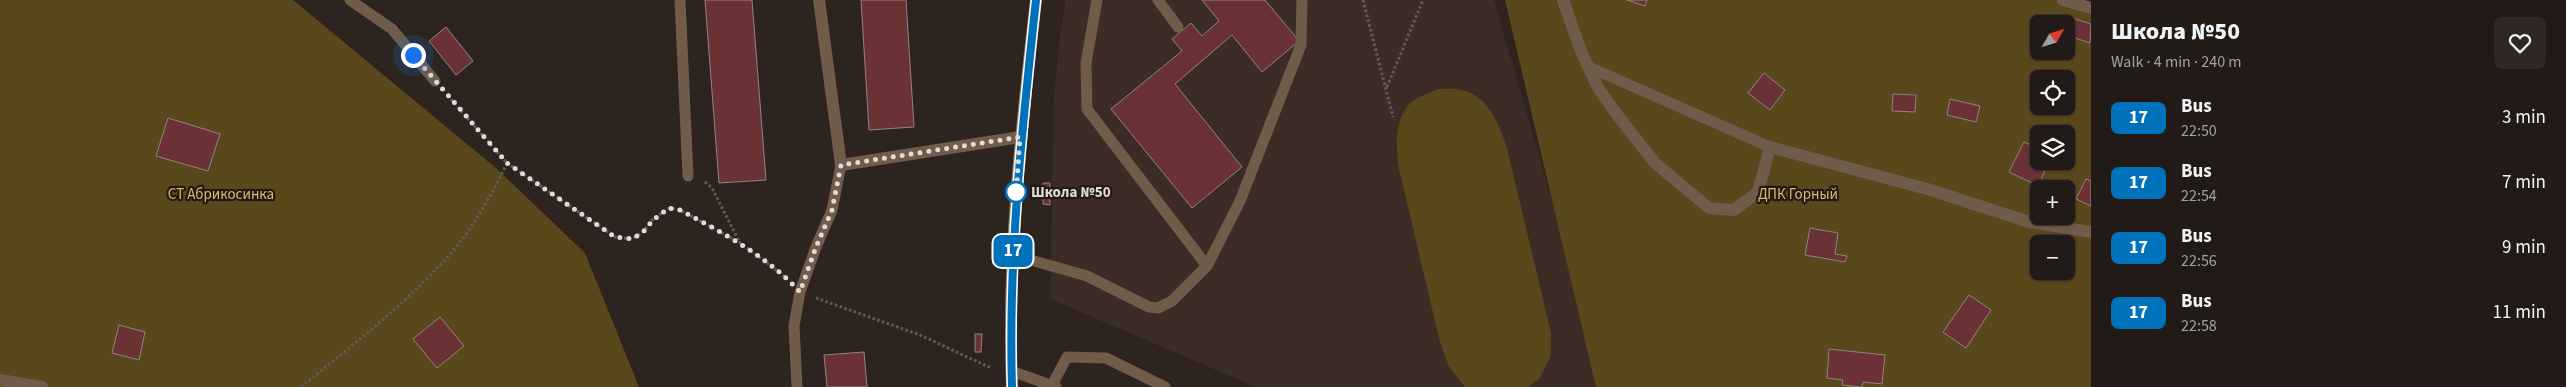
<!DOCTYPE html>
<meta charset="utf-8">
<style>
body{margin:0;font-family:"Source Sans 3",sans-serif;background:#2e2724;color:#f1f3f6;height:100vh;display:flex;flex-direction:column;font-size:19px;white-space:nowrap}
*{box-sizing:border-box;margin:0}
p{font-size:16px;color:#a2a1a1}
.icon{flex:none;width:28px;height:28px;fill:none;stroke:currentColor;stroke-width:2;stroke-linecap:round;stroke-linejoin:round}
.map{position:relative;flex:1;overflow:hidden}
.drawer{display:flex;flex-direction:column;background:#221a17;width:475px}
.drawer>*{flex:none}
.badge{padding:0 10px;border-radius:8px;font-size:18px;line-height:32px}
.needle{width:32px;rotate:51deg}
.fabs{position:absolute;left:2030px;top:15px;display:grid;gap:10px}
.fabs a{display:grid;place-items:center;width:45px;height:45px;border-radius:8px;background:#221a17;box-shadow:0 1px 4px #0004,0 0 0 1px #3f3836;font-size:25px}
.you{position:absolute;width:25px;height:25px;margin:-12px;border:4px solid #fff;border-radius:50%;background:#1a73e8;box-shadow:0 0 0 8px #1a73e833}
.map>.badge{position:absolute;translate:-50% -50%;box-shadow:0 0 0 2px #fff}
.round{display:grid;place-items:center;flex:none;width:52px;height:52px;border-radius:8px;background:#2e2724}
.headline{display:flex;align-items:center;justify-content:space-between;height:85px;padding:0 20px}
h1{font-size:24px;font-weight:800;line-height:38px}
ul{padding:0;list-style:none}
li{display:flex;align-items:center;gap:15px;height:65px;padding:0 20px}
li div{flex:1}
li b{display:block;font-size:19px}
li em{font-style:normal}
li .badge{min-width:55px;font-weight:700;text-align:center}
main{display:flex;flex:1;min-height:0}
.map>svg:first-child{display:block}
.built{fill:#3b2c26}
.green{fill:#59481b;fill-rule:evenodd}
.building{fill:#6a3234;stroke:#928484}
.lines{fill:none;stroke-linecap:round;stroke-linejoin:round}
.path{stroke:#645b57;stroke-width:3;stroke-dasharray:2.5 2.5;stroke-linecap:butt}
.lane{stroke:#6f5c4a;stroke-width:11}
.street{stroke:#6f5c4a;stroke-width:12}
.secondary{stroke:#987a5e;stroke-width:12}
.line-casing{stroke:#fff;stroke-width:11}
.line{stroke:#0072bc;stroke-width:8}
.walk{stroke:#e1dad8;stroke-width:5;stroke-dasharray:0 9}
.stop-dot{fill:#fff;stroke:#0072bc;stroke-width:2.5}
.labels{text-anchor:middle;stroke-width:4.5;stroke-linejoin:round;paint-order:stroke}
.stop-label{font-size:15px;font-weight:bold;fill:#e1dad8;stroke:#231a16;text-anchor:start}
.park-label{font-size:15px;fill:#ddbc67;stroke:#231a16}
</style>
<main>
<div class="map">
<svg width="2091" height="387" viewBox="0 0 2091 387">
<rect width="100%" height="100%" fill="#2d231f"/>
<path class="built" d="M1066 0H1494L1606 387H1256L1050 299 1054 96 1060 34Z"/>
<path class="green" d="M0 0H293L496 168 585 253 639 387H0Z
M1505 0H2082L2091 2V387H1596ZM2039 24H2066V51H2039ZM2039 79H2066V106H2039ZM2039 134H2066V161H2039ZM2039 189H2066V216H2039ZM2039 244H2066V271H2039Z
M1438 89C1446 89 1458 88 1466 91 1489 99 1498 123 1506 144L1551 333V356L1539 379 1528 387H1465L1449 367 1440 342 1399 169C1396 147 1393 117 1413 101 1420 96 1430 93 1438 89Z"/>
<path class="building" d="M705 0H752L766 180 719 183Z
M861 0H906L914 127 869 130Z
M1202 0H1265L1299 41 1262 72 1232 35 1175 84 1242 167 1192 208 1111 109 1182 51 1172 39 1191 23 1202 36 1219 21Z
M1627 0H1647L1645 6Z
M2069 17 2091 24 2090 43 2066 35Z
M446 27 473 61 456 75 429 41Z
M1764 73 1785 90 1770 110 1748 93Z
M1893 94 1916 95 1915 112 1892 111Z
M1950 99 1980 106 1976 122 1947 115Z
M168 118 220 134 208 171 156 156Z
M2024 142 2039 149V161H2049L2038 186 2009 172Z
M2086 179 2091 181V206L2076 199Z
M1043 183H1050V205L1043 204Z
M1810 228 1838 233 1835 254 1847 256 1845 262 1805 255Z
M1969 295 1991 310 1966 348 1943 332Z
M440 317 464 346 437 368 413 339Z
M119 325 145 332 139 360 112 353Z
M975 334H982L981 352H975Z
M1829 349 1885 355 1882 384 1863 382 1862 387 1842 385 1843 380 1827 378Z
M864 352 867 387H827L824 355Z"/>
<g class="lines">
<path class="path" d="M1363 0 1393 117
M1387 87 1423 0
M507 163 615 237 632 239 643 232 653 219 669 208 680 210 739 242 787 278
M705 182 712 188 739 241
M816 298 920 335 991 368
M301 387C353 345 407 303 451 253 474 227 492 194 507 163L446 94"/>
<path class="lane" d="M350 0 392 29 435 81
M680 0 688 176
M1097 0 1086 63 1087 109 1207 266
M1158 0 1178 27
M1589 67 1770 147
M1013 255 1087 276 1149 307 1158 308 1172 301 1207 266 1240 201 1301 45 1302 0
M1011 371 1056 387
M1052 385 1067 357 1106 358 1165 387
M797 387 794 326 800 292 816 247 832 210 841 165"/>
<path class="street" d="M819 0 841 165 1020 137
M1563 0 1581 51 1598 88 1618 116 1655 163 1709 208 1734 210 1758 192 1770 147 1931 190 2029 222 2091 232
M2063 0 2091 8
M0 380 42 387"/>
<path class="secondary" d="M1012 387C1007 257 1021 129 1036 0"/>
</g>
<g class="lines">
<defs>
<path id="line" d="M1012 387C1008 257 1022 129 1036 0"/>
</defs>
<use href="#line" class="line-casing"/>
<use href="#line" class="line"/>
<path class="walk" d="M413 55 507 163 615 237 632 239 643 232 653 220 669 208 680 210C723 233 767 256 800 292L816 247 832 210 841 165 1020 137 1016 196V192"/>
</g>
<circle class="stop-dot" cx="1016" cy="192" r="10"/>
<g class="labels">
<g class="stop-label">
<text x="1031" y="197">Школа №50</text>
</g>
<g class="park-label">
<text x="221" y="199">СТ Абрикосинка</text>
<text x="1798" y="199">ДПК Горный</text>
</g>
</g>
</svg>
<div class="fabs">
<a><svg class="needle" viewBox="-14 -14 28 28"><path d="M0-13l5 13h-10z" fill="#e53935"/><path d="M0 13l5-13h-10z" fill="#a2a1a1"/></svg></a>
<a><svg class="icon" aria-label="locate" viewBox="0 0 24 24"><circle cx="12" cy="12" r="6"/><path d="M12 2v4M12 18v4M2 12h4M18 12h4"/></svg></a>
<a><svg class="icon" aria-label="layers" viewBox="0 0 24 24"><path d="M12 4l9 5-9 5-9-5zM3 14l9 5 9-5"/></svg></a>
<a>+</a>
<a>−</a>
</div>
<div class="you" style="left:413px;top:55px"></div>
<b class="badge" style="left:1013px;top:251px;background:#0072bc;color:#fff">17</b>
</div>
<section class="drawer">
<div class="headline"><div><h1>Школа №50</h1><p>Walk · 4 min · 240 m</p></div><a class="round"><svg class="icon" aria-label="heart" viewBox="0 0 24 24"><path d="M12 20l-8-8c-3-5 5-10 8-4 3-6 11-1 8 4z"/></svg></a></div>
<ul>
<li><span class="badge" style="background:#0072bc;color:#fff">17</span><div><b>Bus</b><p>22:50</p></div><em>3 min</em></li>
<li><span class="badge" style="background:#0072bc;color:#fff">17</span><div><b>Bus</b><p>22:54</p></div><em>7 min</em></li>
<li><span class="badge" style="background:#0072bc;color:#fff">17</span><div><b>Bus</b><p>22:56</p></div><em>9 min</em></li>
<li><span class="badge" style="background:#0072bc;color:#fff">17</span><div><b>Bus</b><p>22:58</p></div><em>11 min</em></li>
</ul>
</section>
</main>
